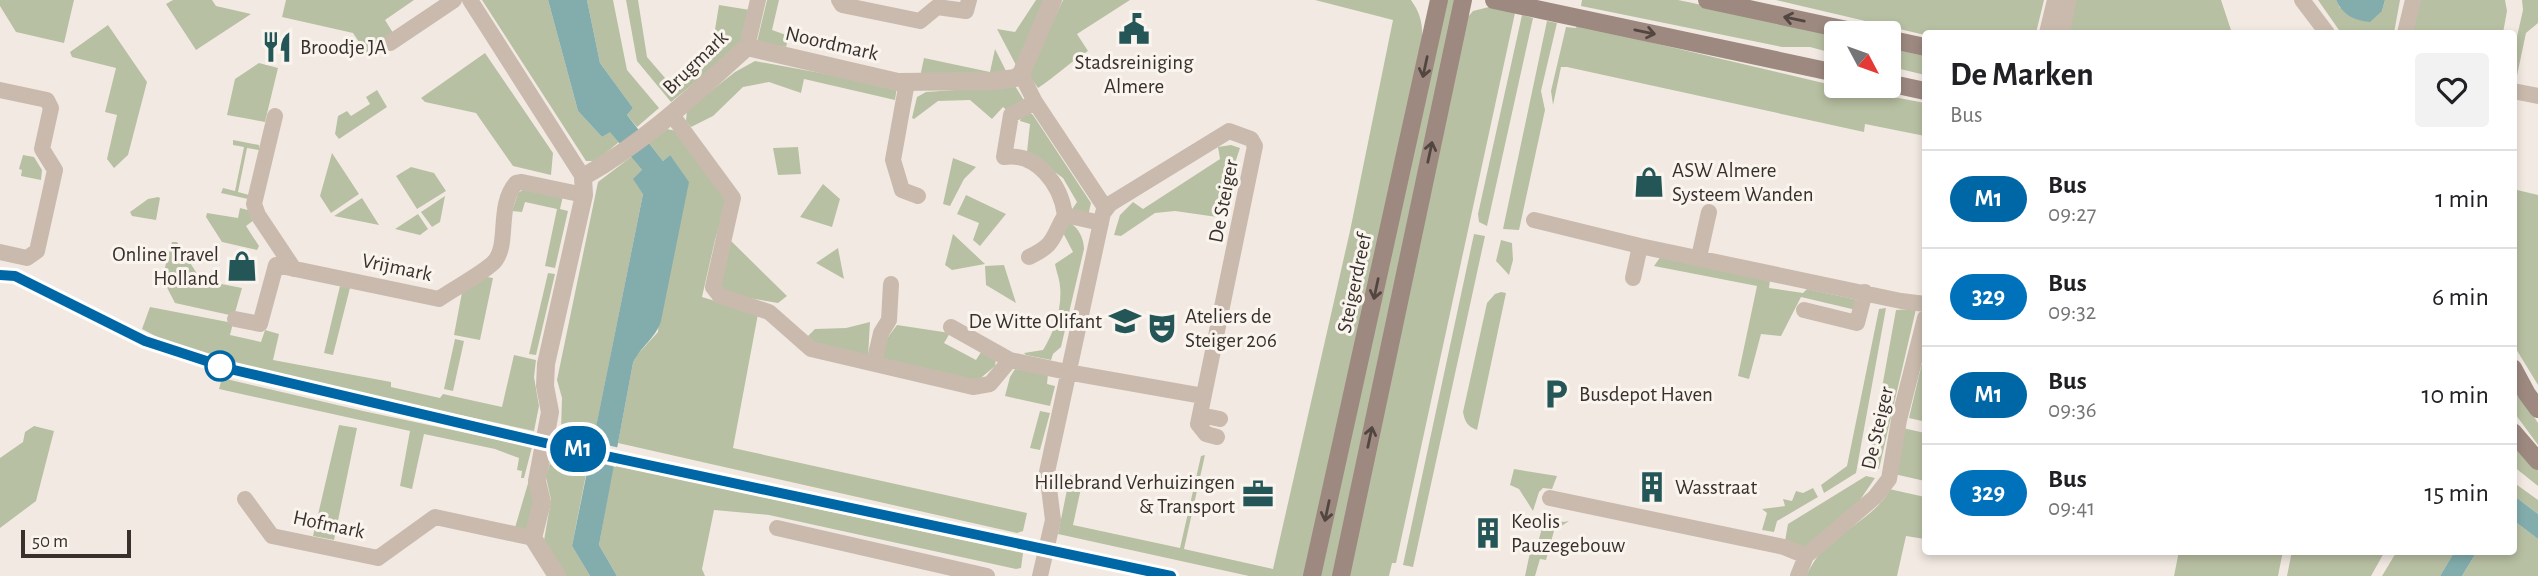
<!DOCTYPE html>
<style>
body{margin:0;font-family:"Alegreya Sans",sans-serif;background:#f2f2f2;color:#202124;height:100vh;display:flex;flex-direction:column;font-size:26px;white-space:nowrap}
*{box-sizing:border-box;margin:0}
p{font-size:23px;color:#757577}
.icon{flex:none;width:38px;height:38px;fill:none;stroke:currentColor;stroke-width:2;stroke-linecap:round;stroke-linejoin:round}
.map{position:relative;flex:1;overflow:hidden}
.details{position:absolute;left:1922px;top:30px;width:595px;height:525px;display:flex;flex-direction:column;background:#fff;border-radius:7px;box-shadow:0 4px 10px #0003}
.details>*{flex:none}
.badge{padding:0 14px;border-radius:23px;font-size:24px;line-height:46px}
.needle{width:46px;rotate:131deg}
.fabs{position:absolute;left:1824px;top:21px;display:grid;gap:14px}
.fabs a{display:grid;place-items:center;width:77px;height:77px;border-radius:7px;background:#fff;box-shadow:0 4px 10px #0003;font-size:35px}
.scale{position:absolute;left:21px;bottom:18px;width:110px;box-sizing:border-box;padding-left:7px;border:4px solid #39302c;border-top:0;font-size:19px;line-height:24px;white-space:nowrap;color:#39302c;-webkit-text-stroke:5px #faf4ee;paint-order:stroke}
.map>.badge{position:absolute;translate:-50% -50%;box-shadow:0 0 0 4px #fff}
.round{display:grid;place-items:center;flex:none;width:74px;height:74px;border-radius:7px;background:#f2f2f2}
.overview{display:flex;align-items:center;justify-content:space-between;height:119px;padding:0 28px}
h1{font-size:33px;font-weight:600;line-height:52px}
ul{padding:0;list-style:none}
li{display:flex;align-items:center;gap:21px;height:98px;padding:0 28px;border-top:2px solid #e0e0e0}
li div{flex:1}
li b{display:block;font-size:26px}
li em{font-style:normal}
li .badge{min-width:77px;font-weight:700;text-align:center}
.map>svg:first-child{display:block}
.green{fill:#b8c0a3}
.water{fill:#83adad}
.pier{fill:#f2eae2}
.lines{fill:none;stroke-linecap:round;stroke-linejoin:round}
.minor{stroke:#cabaae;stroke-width:16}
.tertiary{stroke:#cabaae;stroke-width:18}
.secondary{stroke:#9d8980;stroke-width:18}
.oneway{stroke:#524641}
.line-casing{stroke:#fff;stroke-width:16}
.line{stroke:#0067a7;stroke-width:10}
.stop-dot{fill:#fff;stroke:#0067a7;stroke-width:3.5}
.labels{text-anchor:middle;stroke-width:6;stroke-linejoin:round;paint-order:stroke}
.street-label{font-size:21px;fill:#39302c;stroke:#faf4ee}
.poi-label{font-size:21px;fill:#39302c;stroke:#faf4ee;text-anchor:start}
</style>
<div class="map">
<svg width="2538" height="576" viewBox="0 0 2538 576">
<rect width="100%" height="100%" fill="#f2eae2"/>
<path class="green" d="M0 0H74L64 43 16 32 0 6Z
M173 0H212L216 6 251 14 196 50 166 4Z
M286 0H414L385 20 395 36 367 54 353 33 282 17Z
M482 0H548L578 111 602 137 610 131 619 142 596 161H586Z
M587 0H613L627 70 659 108 637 127 627 115 633 108 600 63Z
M626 0H638L647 57 672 86 711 54 719 5 750 10 743 43 671 102 637 61Z
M767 0H779L772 30 789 36 786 47 757 42Z
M1036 0H1044L1017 67 997 29 1015 32Z
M1063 0H1130L1077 34 1088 51C1070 62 1056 76 1038 88L1028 74Z
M1315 0H1411C1421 14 1423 25 1422 42L1308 576H1249L1058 534 1070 475 1083 479 1073 525 1180 548 1201 456 1205 455 1184 549 1273 569 1350 231 1393 20Z
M1442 0H1455L1337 576H1317Z
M1582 0H1678L1785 22 1836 36V54L1810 47H1782L1581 6Z
M1776 0H2044L2036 33H1925V35Z
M2073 0H2221L2232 33H2066Z
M2318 0H2336L2340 8 2382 11 2385 0H2400L2394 33H2341Z
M2417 0H2505L2507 11 2503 33H2410Z
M2522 0H2538V23L2526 33 2515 85H2513V54L2523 10Z
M1489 7 1515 13 1396 563H1392L1389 576H1346L1467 18 1473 11Z
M1522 15 1533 18 1487 226 1479 222 1478 214Z
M1547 21 1557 23 1541 91 1545 110 1519 230 1503 229Z
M108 25 147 82 128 155 114 168 107 159 117 115 105 112 116 68 72 57 70 52Z
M1577 25 1836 86 1925 103V136L1865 124 1864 132 1567 67H1561L1553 105 1551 91 1566 27 1576 28Z
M1888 48 1925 56V75L1888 66Z
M995 49 1007 73 920 77 924 58 990 72Z
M485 53 553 153 551 175 513 166 476 113 425 102 421 98Z
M755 61 897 87 895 100 804 79 801 93 769 82 743 87 713 116 691 127 686 121 687 110 735 72Z
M259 63 278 68 265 122 227 115 235 79Z
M1015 86 1025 102 1010 113 1003 107 992 119 970 100 938 101 914 119 912 118 917 97 926 92Z
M377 90 387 107 339 139 335 134 338 116 347 111 351 116 370 104 366 97Z
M1028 111 1033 115 1091 203 1088 216 1071 211 1077 202 1063 178 1027 152 1030 124 1020 121 1022 114Z
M667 129 677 131 727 200 715 240 702 297 758 314 733 448 1027 513 1023 531 1017 533 618 443 633 363 636 356 658 332 670 155 663 161 649 143Z
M233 140 259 145V150L247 148 238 192 249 195 248 199 221 193 223 188 235 191 244 147 233 145Z
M1231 145 1240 148 1217 217 1175 211 1155 213 1121 236 1114 235 1120 215 1133 202 1143 209 1220 159 1218 147Z
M798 147 801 174 778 175 773 148Z
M332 153 359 194 331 213 320 196Z
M23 155 34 157 42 170 41 180 21 176 22 170 19 169Z
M631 157 642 170 643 194 594 438 561 430 562 398 557 380 598 182Z
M953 158 976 167 964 179 950 206 943 204Z
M411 167 434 173 446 191 417 209 396 176Z
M823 184 840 199 832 227 800 217Z
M524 189 563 196 560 209 568 211 555 268 545 266 557 209 525 202 522 212 512 211 518 193Z
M2513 189 2538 195V385L2513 344Z
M966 195 1006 214 980 246 973 240 979 223 957 214Z
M445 196 440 222 432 227 421 212Z
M158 197 160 198 156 220 132 216 130 212 148 199Z
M362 198 379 225 334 216Z
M240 208 248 210 254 220 246 226 259 246 257 250 222 242 206 217 207 213 238 218Z
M418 214 428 229 420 235 395 229Z
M1070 223C1079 228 1084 239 1084 249L1061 347 1053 354 1051 360 1026 355 1024 353 1043 350C1055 331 1064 303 1059 280 1058 275 1056 270 1055 264L1073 252 1061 229Z
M953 234 985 264 952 270 945 265Z
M1474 234 1485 236 1413 567 1403 565Z
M728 238 787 296 778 303 725 294 718 286Z
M1501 240 1512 243 1513 260 1509 275 1496 261Z
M172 242H177L201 280 242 288 234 316 175 303 162 278Z
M838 248 844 279 816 263Z
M1661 256 1770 280 1769 288 1803 293 1807 289 1858 300 1856 310 1801 297 1781 336 1761 334 1749 379 1738 376 1757 286 1654 266Z
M1004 265 1016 303 986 285 985 266Z
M548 273 555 274 536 355 529 354Z
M481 276 493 278 480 340 454 335 463 287Z
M340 286 350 288 333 355 324 353Z
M1501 292 1506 293 1477 430C1467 426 1465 422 1463 412L1487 303 1495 294Z
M150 307 233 323 230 335 261 342 265 330 279 334 273 360 391 382V387L440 398 443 394 502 407 514 355 536 360 534 377 539 406 534 431 275 375 167 342 142 329Z
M1886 308 1856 473 1824 493 1821 485 1847 466 1879 309Z
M1916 309 1879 469 1868 465 1896 310Z
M870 322 868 357 813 346 806 338 815 329 846 328Z
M897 325 950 333 944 343 976 360 983 349 996 359 995 366 976 382 884 362 879 349Z
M455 339 464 341 453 391 444 389Z
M1925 350V407L1922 421 1909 418Z
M1015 369 1048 374 1047 384 1055 386 1050 406 1005 396 1010 377Z
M222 378 363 411 532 447 524 478H521L522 471 517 470 519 458 495 449 424 434 412 489 400 486 410 431 219 389Z
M2513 385 2538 423V445L2513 411Z
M1040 411 1050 413 1040 450 1030 448Z
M339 425 357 428 334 540 313 536Z
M34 426 54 431 36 501 0 528V458L23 442 25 432Z
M1903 428 1925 433V481L1894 474Z
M2513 441 2538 469V486L2513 466Z
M553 452 589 459 572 546 590 576H562L543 546 551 500 546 477Z
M613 465 1023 553 1021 568 1016 569 769 515 714 510 702 569 705 576H617L599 545Z
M1514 469 1557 476 1552 489 1543 488 1539 492 1533 511 1519 489 1510 485Z
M1866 476 1875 478 1860 500 1799 553 1784 547 1788 524Z
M529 480 536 498 528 528 514 531Z
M2513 482 2538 500V514L2513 495Z
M1813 488 1818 497 1777 521 1774 532 1762 530 1767 513 1762 509 1785 506 1783 499 1792 501 1796 491 1803 493Z
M1889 489 1925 497V539L1906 536 1897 576H1806C1811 566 1817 556 1824 548 1842 531 1882 511 1889 489Z
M1545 518 1563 522 1569 521 1554 531 1546 560 1540 559 1535 576H1525L1532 543 1538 542Z
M2513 520 2538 539V576H2462L2477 551H2513Z
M2179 551H2283L2278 576H2174Z
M2292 551H2385L2371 576H2287Z
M2397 551H2455L2440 576H2382Z"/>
<path class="water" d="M548 0H587L600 63 633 108 627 115 663 161 670 155 689 182 661 321C656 338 640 347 633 363L599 545 617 576H590L572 546 643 194 633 179 642 170 610 132 602 137 578 111Z
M2336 0H2385L2382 11 2370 22C2354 21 2342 14 2336 0Z
M2513 495 2538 514V539L2513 520Z
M2455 551H2477L2462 576H2440Z"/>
<path class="pier" d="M589 441 620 448 616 467 586 460Z"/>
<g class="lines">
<path class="minor" d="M470 0 583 177
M839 0 842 5 920 21 937 7 966 11 969 0
M2302 0 2327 33
M2047 33 2055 0
M2062 33 2068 0
M2405 33 2413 0
M390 43 454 0
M747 47 758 0
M1021 74 1035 102 1106 209
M907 82 893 160 902 190 918 196
M0 90 47 100 51 108 42 149 55 170 37 251 27 258 0 252
M2513 91 2538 96
M1035 102 1011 115 1004 157C1037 152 1061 185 1065 215L1101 223
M672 115 733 198 713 287 720 296 769 312 811 349 973 387 990 384 1010 360
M275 116 254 204 258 215 294 269
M1534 220 1640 246 1901 301 1925 304
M1029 257C1056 244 1051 239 1065 215
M1699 257 1709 212
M1633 278 1640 246
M1804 310 1857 323 1865 292
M235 319 260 324 276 265 439 299C453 289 482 274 494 262 510 245 496 206 516 183L522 182 584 195
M951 327 1010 360 1067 372 1203 396
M874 363 881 333 889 320 891 284
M1200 415 1220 419
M1550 498 1784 547 1806 556
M245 499 272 536 378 558 435 517 533 538
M777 528 987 576
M1040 576 1053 520 1047 472 1103 213 1110 204 1229 131 1251 139 1255 146 1198 424 1206 434 1217 437
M1798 576 1806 556 1875 497 1889 479 1899 420 1925 318"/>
<path class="tertiary" d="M557 576 533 538 542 502 537 481 550 412 545 386 546 364 584 195 583 177C645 142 694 95 747 47L898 82 994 81 1015 78 1021 74 1053 0"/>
<path class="secondary" d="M1494 0 1836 73
M1707 0 1861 33
M1888 39 1925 47
M1888 83 1925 91
M2513 368 2527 394 2538 409
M2513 432 2538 461
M1312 576 1439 0
M1341 576 1463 0"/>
</g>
<defs><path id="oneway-shaft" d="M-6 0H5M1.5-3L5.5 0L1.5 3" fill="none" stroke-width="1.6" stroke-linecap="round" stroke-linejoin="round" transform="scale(1.75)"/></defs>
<g class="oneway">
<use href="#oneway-shaft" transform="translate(1794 19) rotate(-168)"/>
<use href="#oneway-shaft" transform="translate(1645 32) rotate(12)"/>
<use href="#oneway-shaft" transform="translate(1425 67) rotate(102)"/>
<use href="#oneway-shaft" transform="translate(1430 152) rotate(-78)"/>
<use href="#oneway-shaft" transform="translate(1376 289) rotate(102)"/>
<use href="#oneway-shaft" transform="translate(1370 437) rotate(-78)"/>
<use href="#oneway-shaft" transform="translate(1327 511) rotate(102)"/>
</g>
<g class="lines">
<defs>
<path id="line" d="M0 275 15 276 145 341 234 370 545 443 1171 576"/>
</defs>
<use href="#line" class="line-casing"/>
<use href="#line" class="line"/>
</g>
<defs>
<symbol id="civic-bare" viewBox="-9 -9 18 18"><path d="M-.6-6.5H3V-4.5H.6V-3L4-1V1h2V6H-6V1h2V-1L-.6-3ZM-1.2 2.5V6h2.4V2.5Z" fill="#245658" stroke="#faf4ee" stroke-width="2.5" paint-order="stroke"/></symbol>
<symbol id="restaurant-bare" viewBox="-9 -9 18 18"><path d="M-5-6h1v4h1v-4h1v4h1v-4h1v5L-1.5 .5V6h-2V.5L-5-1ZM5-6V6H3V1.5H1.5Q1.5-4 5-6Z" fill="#245658" stroke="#faf4ee" stroke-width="2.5" paint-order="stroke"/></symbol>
<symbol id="shop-bare" viewBox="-9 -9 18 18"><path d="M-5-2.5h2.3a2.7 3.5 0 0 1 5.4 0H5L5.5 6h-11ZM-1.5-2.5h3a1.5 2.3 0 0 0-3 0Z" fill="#245658" stroke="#faf4ee" stroke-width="2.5" paint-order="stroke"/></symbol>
<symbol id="school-bare" viewBox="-9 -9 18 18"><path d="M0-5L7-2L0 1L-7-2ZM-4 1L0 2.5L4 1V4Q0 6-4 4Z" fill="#245658" stroke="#faf4ee" stroke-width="2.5" paint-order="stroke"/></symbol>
<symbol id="theatre-bare" viewBox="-9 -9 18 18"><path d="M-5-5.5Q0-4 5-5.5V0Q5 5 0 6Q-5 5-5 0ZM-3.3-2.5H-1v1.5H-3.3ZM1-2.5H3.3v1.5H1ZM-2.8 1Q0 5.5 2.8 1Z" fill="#245658" stroke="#faf4ee" stroke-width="2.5" paint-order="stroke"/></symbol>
<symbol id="parking-bare" viewBox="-9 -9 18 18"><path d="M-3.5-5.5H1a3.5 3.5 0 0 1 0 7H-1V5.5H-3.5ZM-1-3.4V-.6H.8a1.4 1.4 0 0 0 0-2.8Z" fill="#245658" stroke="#faf4ee" stroke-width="2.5" paint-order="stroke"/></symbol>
<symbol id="building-bare" viewBox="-9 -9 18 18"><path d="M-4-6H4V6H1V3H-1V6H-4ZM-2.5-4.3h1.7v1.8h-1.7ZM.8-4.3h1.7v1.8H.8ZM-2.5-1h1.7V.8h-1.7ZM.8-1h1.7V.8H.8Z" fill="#245658" stroke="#faf4ee" stroke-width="2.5" paint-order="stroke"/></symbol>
<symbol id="office-bare" viewBox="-9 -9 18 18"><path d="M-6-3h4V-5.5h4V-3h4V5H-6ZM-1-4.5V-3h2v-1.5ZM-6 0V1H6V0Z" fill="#245658" stroke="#faf4ee" stroke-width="2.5" paint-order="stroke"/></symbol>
</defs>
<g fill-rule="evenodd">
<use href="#civic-bare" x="1112" y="7" width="44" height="44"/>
<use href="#restaurant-bare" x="255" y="25" width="44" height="44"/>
<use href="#shop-bare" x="1627" y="160" width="44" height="44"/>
<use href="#shop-bare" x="220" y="244" width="44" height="44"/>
<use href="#school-bare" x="1103" y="299" width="44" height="44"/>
<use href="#theatre-bare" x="1140" y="306" width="44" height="44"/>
<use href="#parking-bare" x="1534" y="372" width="44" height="44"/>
<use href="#building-bare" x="1630" y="465" width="44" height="44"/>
<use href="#office-bare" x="1236" y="472" width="44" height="44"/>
<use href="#building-bare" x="1466" y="511" width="44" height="44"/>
</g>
<circle class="stop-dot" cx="220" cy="366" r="14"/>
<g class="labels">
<g class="street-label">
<text transform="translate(832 43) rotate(13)" y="7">Noordmark</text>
<text transform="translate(695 62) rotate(-44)" y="7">Brugmark</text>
<text transform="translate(1223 201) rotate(-79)" y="7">De Steiger</text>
<text transform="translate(397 267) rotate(12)" y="7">Vrijmark</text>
<text transform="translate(1354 283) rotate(-78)" y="7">Steigerdreef</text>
<text transform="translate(1877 428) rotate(-77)" y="7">De Steiger</text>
<text transform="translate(329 524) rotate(12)" y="7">Hofmark</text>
</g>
<g class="poi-label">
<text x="300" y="54">Broodje JA</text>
<text x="1134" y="69" text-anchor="middle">Stadsreiniging<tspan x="1134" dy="24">Almere</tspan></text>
<text x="1672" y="177">ASW Almere<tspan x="1672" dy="24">Systeem Wanden</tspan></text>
<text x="219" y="261" text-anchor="end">Online Travel<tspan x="219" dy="24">Holland</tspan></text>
<text x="1185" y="323">Ateliers de<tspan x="1185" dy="24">Steiger 206</tspan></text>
<text x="1102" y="328" text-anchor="end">De Witte Olifant</text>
<text x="1579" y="401">Busdepot Haven</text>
<text x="1235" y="489" text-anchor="end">Hillebrand Verhuizingen<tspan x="1235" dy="24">&amp; Transport</tspan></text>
<text x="1675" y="494">Wasstraat</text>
<text x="1511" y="528">Keolis<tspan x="1511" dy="24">Pauzegebouw</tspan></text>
</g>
</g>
</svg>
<div class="fabs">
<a><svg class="needle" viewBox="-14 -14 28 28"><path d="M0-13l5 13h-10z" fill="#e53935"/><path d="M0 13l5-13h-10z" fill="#757577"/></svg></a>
</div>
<div class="scale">50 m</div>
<b class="badge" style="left:578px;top:449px;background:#0067a7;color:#fff">M1</b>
<section class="details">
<div class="overview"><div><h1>De Marken</h1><p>Bus</p></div><a class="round"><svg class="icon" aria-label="heart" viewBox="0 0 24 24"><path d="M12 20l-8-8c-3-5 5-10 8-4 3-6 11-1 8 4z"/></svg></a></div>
<ul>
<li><span class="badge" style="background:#0067a7;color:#fff">M1</span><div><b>Bus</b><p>09:27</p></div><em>1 min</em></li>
<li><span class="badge" style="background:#0072bc;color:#fff">329</span><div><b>Bus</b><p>09:32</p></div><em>6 min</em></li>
<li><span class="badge" style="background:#0067a7;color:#fff">M1</span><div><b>Bus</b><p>09:36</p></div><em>10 min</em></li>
<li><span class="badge" style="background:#0072bc;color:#fff">329</span><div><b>Bus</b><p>09:41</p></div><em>15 min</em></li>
</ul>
</section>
</div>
